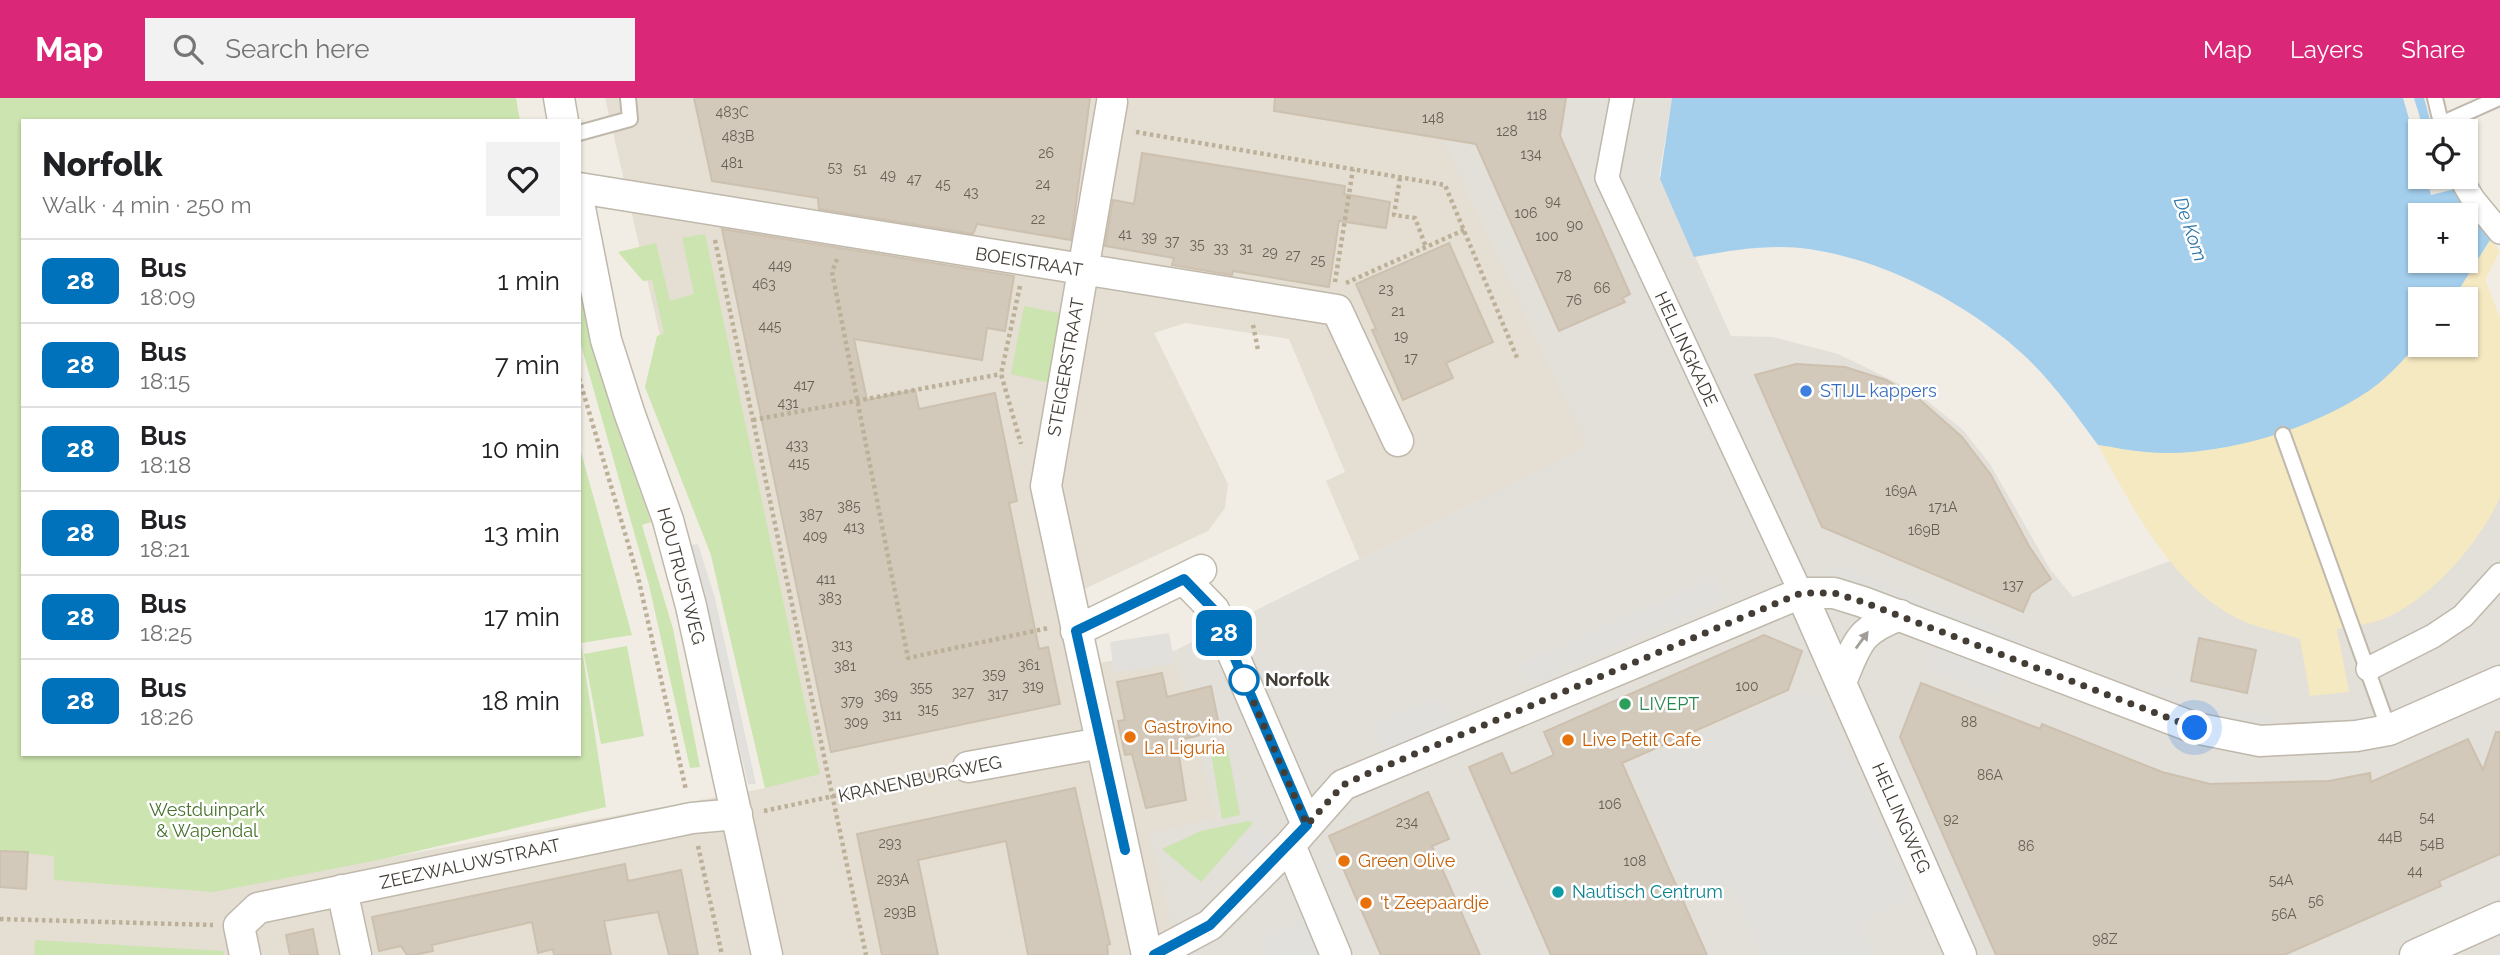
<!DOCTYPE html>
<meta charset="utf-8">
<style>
body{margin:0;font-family:Raleway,sans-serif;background:#f2f2f2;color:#202124;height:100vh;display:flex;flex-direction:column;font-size:26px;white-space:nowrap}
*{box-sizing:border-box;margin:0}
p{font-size:23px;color:#757577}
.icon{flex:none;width:38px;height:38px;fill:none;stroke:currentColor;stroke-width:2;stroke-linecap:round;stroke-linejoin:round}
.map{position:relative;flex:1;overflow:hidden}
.panel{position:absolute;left:21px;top:21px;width:560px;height:637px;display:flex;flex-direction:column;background:#fff;border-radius:0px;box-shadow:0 2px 5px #0004}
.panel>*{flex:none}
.badge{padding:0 14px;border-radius:10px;font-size:24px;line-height:46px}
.controls{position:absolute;left:2408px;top:21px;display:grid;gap:14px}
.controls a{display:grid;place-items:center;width:70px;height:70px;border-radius:0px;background:#fff;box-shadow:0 2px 5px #0004;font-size:35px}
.you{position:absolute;width:35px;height:35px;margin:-18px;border:5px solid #fff;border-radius:50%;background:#1a73e8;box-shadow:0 0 0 10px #1a73e833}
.map>.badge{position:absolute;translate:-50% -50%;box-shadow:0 0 0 4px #fff}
.round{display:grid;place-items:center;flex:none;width:74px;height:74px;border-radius:0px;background:#f2f2f2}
.summary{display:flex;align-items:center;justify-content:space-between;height:119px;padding:0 21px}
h1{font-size:33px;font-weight:800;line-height:52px}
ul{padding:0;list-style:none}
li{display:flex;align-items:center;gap:21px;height:84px;padding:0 21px;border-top:2px solid #e0e0e0}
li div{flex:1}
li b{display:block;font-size:26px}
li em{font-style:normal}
li .badge{min-width:77px;font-weight:700;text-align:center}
header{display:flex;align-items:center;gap:42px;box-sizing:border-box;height:98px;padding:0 35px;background:#db2777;color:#fff}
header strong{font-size:33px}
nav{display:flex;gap:38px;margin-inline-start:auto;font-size:24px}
.search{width:490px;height:63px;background:#f2f2f2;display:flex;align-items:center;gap:18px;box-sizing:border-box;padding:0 24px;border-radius:0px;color:#757577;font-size:26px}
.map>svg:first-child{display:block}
.residential{fill:#e5dfd3}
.industrial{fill:#e3dfd9}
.green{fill:#cce4af}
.sand{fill:#f5e9c1}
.parking{fill:#e2e0dc}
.water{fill:#a3ceec;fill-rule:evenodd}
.pier{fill:#f1ede4}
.building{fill:#d2c9ba;stroke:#cdc0ae;stroke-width:2}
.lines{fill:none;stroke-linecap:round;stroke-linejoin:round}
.service-casing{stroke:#bfb8ab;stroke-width:18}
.pedestrian-casing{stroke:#bfb8ab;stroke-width:26}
.minor-casing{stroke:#bfb8ab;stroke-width:33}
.path{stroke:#bdb099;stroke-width:4.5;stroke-dasharray:3.5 3.5;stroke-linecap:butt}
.service{stroke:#fff;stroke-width:14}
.pedestrian{stroke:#fff;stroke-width:23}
.minor{stroke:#fff;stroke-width:30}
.oneway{fill:#a19e9a}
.line-casing{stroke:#fff;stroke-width:16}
.line{stroke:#0072bc;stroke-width:10}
.walk{stroke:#433d35;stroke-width:7;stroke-dasharray:0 12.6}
.shop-dot{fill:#3f7fe0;stroke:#fff;stroke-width:2.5}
.stop-dot{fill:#fff;stroke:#0072bc;stroke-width:3.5}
.leisure-dot{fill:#2e9e5b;stroke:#fff;stroke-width:2.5}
.food-dot{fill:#e8710a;stroke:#fff;stroke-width:2.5}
.culture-dot{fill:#0f9aa8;stroke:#fff;stroke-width:2.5}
.labels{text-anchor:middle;stroke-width:5;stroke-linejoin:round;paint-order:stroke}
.number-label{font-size:14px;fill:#676056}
.street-label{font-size:18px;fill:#433d35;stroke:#fff}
.shop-label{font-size:18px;fill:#366cbe;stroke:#fff;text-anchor:start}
.stop-label{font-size:18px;font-weight:bold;fill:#433d35;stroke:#fff;text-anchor:start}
.leisure-label{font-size:18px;fill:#27864d;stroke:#fff;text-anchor:start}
.food-label{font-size:18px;fill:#c56008;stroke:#fff;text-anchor:start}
.park-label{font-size:18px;fill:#46712b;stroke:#fff}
.culture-label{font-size:18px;fill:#0d838f;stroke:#fff;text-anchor:start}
.water-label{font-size:19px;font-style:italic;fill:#3478a9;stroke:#fff}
</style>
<header>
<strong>Map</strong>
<div class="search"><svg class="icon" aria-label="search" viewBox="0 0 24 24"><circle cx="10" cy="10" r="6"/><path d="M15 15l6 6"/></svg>Search here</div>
<nav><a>Map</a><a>Layers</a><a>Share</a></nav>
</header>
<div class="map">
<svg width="2500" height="857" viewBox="0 0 2500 857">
<rect width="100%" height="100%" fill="#f1ede4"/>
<path class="residential" d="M605 0H1669L1655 80 1755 319 1420 602 1326 383 1345 374 1289 241 1185 225 1154 235 1228 386 1225 410 1208 433 1080 493 1098 565 1174 553 1217 719 1179 857H0V751L28 752 214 792 765 690Z"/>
<path class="industrial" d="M1423 0H1672L1659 78 1731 238 1773 239 1838 256 1916 294 1963 332 1990 366 2050 471 2073 499 2500 341V857H1179L1149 735 1216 719 1174 553 1586 348Z"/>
<path class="green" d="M0 0H516L520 23H23V656H579V347L632 537 581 545 606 709 383 761 214 794 54 782V758L0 753Z
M705 136 820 676 765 690 711 457 645 289 657 238 664 235 652 182 643 183 618 154 656 145 670 203 694 196 682 140Z
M579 190 611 312 651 424 642 427 673 531 700 669 690 670 649 487 579 240Z
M1024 208 1064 216 1050 285 1011 276Z
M627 548 644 638 601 646 584 556Z
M1228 652 1240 717 1222 721 1211 655Z
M1248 723 1253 725 1201 784 1162 751 1201 733Z
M35 842 223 853 224 857H34Z"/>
<path class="sand" d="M2490 142 2500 153 2485 182 2500 220V399C2481 444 2428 505 2380 522 2367 527 2351 528 2337 531L2349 594 2310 598 2300 541C2276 533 2251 529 2229 516 2168 480 2131 407 2098 347L2147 354 2260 341 2327 316 2377 286 2420 245 2466 247V201H2453Z"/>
<path class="parking" d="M698 446 715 500 756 686H748L691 447Z
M1834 466 2025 541 2021 550 1830 476Z
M1715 479 1725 501 1529 587 1519 566 1554 551 1562 571 1566 568 1558 549 1660 504 1670 523 1672 521 1664 502Z
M1169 535 1175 565 1114 575 1110 544Z
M1935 545 2006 572 1997 597 1926 569Z
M2152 586 2230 613 2276 618 2275 627 2229 622 2150 595Z
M1798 593 1823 600 1912 800 1859 825 1873 857H1762L1730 785 1690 803 1629 667Z
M1440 599 1451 624 1384 652 1373 627Z
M1255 727 1271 741 1250 764 1235 749Z
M1304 822 1319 857H1267L1260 841Z"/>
<path class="water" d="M1672 0H2424L2433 33H2420V79H2449L2470 116 2490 142 2453 201H2420V245C2406 258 2393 274 2378 286 2321 330 2217 361 2146 354 2130 353 2114 349 2098 347 2076 317 2054 286 2027 260 1967 203 1863 149 1779 149 1751 149 1722 154 1694 159L1660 81ZM2420 117H2466V163H2420Z"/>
<path class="pier" d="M2403 0H2414L2424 33H2420V59Z
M2426 79H2437L2439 84 2451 81 2455 91 2431 97Z"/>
<path class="building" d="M694 0H1090L1071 142 977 126 973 136 819 111 818 100 712 83Z
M1275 0H1566L1560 38 1630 196 1622 200 1625 204 1559 233 1476 46 1274 13Z
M1142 55 1345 88 1344 96 1390 104 1386 130 1339 123 1329 189 1233 173 1232 177 1172 167 1174 160 1105 148 1113 102 1134 106Z
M722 131 1014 178 1005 233 987 230 982 262 854 241 867 302 915 292 919 311 995 295 1017 403 1009 405 1039 551 1048 549 1060 606 831 654Z
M1449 145 1493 244 1446 265 1453 280 1403 302 1372 232 1376 231 1356 186Z
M1796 266 1845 269 1886 282 1919 301 1962 339 1991 377 2029 448 2051 481 2031 495 2023 514 1822 429 1755 277Z
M1764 537 1802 553 1788 592 1622 665 1707 857H1551L1469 669 1502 655 1511 676 1554 657 1544 634Z
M2199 540 2256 552 2247 595 2191 583Z
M1162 575 1167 599 1211 588 1220 632 1180 642 1177 646 1186 702 1146 710 1132 656 1125 657 1118 623 1125 622 1117 584Z
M1921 585 2040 631 2042 626 2162 674 2210 686 2329 683 2370 675 2371 684 2468 641 2483 672 2496 634H2500V756L2439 783 2441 788 2284 857H1996L1900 639Z
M1075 690 1110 846 1107 847 1108 857H1028L1006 743 918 762 938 857H882L857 736Z
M1428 694 1449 741 1432 748 1480 857H1381L1329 738Z
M0 753 28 754 26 791 0 789Z
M625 766 628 783 681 772 698 857H669L658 814 604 823 611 857H554L553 851 538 855 532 824 432 847 433 853 414 857H407L401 848 379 853 372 819Z
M313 831 318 857H290L286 837Z"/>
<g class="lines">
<defs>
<path id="service" d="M2435 0 2443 33
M2441 26 2499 0
M579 35 630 21 628 0
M2283 337 2389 632"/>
<path id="pedestrian" d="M1622 0 1607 80 1801 495
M2460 79 2473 101 2500 134
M2368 571 2433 538 2463 518 2500 477"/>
<path id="minor" d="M559 0 563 23
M1112 4 1046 388 1147 857
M579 90 1337 212 1398 343
M579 105 606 242 629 314 668 422 691 508 767 857
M1184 481 1214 512 1307 727
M1076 533 1201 472
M1841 584C1858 544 1858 533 1900 517
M968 669 1101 645
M1290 747 1336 857
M342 792 356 857
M245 857 239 828 258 810 692 720 737 716
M1154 857 1210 827 1290 747 1343 687 1801 495
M1961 857 1801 495H1834L1863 504 2195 630 2260 643 2356 638 2389 632 2500 583
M2415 857 2500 819"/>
</defs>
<use href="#service" class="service-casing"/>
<use href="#pedestrian" class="pedestrian-casing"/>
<use href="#minor" class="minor-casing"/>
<path class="path" d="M1136 34 1445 87 1518 262
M1400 80 1394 117 1415 120 1426 149
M715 142 866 857
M837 161 832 174 908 560 1048 530
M1335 184 1353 71
M1346 185 1464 132
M1020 188 1001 276 1021 346
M1253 227 1258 252
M579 280 638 479 686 692
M753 322 1001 276
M764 713 940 675
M698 748 722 857
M0 821 213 827"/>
<use href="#service" class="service"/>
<use href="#pedestrian" class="pedestrian"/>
<use href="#minor" class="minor"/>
</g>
<defs><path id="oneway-solid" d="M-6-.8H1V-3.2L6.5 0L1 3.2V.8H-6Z" transform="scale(1.75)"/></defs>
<use class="oneway" href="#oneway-solid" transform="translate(1862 542) rotate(-54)"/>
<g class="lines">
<defs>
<path id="line" d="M1125 752 1076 533 1184 481 1214 512 1307 727 1210 827 1154 857"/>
</defs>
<use href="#line" class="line-casing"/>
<use href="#line" class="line"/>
<path class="walk" d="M1244 582 1307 727 1343 687 1362 678 1801 495H1834L1863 504 2195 630"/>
</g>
<circle class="shop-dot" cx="1806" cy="293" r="7"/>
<circle class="stop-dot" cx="1244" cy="582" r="14"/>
<circle class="leisure-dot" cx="1625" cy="606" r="7"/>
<g class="food-dot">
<circle cx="1130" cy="639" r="7"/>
<circle cx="1568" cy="642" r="7"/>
<circle cx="1344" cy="763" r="7"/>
<circle cx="1366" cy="805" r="7"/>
</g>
<circle class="culture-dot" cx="1558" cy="794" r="7"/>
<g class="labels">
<g class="number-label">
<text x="732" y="19">483C</text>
<text x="1537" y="22">118</text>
<text x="1433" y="25">148</text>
<text x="1507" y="38">128</text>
<text x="738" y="43">483B</text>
<text x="1046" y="60">26</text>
<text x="1531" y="61">134</text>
<text x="732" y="70">481</text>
<text x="835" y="74">53</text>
<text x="860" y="76">51</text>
<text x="888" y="82">49</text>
<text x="914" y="86">47</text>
<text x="943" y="91">45</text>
<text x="1043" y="91">24</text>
<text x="971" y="99">43</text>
<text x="1553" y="108">94</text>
<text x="1526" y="120">106</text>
<text x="1038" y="126">22</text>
<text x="1575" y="132">90</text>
<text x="1125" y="141">41</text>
<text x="1547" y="143">100</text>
<text x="1149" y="144">39</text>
<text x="1172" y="148">37</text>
<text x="1197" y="151">35</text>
<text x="1221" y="155">33</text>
<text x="1246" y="155">31</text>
<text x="1270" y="159">29</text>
<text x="1293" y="162">27</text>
<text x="1318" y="167">25</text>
<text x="780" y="172">449</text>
<text x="1564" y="183">78</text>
<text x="764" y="191">463</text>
<text x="1602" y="195">66</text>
<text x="1386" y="196">23</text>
<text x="1574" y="207">76</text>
<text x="1398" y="218">21</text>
<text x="770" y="233">445</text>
<text x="1401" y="243">19</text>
<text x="1411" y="265">17</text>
<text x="804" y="292">417</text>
<text x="788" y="310">431</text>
<text x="797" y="352">433</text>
<text x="799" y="370">415</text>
<text x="1901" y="398">169A</text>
<text x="849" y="413">385</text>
<text x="1943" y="414">171A</text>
<text x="811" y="422">387</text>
<text x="854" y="434">413</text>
<text x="1924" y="437">169B</text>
<text x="815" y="443">409</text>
<text x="826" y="486">411</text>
<text x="2013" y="492">137</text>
<text x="830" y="505">383</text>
<text x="842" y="552">313</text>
<text x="1029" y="572">361</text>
<text x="845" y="573">381</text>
<text x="994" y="581">359</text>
<text x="1033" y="593">319</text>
<text x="1747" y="593">100</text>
<text x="921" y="594">355</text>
<text x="963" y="599">327</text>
<text x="998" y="601">317</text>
<text x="886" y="602">369</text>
<text x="852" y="608">379</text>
<text x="928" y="616">315</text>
<text x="892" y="622">311</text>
<text x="856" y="629">309</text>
<text x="1969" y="629">88</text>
<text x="1990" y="682">86A</text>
<text x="1610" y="711">106</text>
<text x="2427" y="724">54</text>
<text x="1951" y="726">92</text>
<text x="1407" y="729">234</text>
<text x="2390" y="744">44B</text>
<text x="890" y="750">293</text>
<text x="2432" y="751">54B</text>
<text x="2026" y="753">86</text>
<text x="1635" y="768">108</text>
<text x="2415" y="778">44</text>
<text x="893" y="786">293A</text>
<text x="2281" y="787">54A</text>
<text x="2316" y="808">56</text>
<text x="900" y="819">293B</text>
<text x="2284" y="821">56A</text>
<text x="2105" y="846">98Z</text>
</g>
<g class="street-label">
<text transform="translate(1029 164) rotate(9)" y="6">BOEISTRAAT</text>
<text transform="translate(1686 251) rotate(65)" y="6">HELLINGKADE</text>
<text transform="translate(1066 269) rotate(-80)" y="6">STEIGERSTRAAT</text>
<text transform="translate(681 478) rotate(75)" y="6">HOUTRUSTWEG</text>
<text transform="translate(920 681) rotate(-12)" y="6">KRANENBURGWEG</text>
<text transform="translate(1901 720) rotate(66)" y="6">HELLINGWEG</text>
<text transform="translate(470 766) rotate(-12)" y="6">ZEEZWALUWSTRAAT</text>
</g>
<g class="shop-label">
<text x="1820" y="299">STIJL kappers</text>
</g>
<g class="stop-label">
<text x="1265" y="588">Norfolk</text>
</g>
<g class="leisure-label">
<text x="1639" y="612">LIVEPT</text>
</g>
<g class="food-label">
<text x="1144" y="635">Gastrovino<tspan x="1144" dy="21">La Liguria</tspan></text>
<text x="1582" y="648">Live Petit Cafe</text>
<text x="1358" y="769">Green Olive</text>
<text x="1380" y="811">'t Zeepaardje</text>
</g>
<g class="park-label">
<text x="207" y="718">Westduinpark<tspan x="207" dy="21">&amp; Wapendal</tspan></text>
</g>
<g class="culture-label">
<text x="1572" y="800">Nautisch Centrum</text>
</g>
<g class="water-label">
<text transform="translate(2191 131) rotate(71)" y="7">De Kom</text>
</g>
</g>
</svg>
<div class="controls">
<a><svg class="icon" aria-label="locate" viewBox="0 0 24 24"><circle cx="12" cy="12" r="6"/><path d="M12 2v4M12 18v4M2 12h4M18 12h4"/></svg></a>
<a>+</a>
<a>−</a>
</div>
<div class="you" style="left:2195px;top:630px"></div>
<b class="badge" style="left:1224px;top:535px;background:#0072bc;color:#fff">28</b>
<section class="panel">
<div class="summary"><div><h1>Norfolk</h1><p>Walk · 4 min · 250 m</p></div><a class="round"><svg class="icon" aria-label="heart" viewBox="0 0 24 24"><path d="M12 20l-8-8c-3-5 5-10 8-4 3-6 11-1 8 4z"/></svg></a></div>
<ul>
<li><span class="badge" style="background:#0072bc;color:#fff">28</span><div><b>Bus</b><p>18:09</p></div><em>1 min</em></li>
<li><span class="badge" style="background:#0072bc;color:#fff">28</span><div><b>Bus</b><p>18:15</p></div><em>7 min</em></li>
<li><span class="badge" style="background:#0072bc;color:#fff">28</span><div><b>Bus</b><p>18:18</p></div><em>10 min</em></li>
<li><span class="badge" style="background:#0072bc;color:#fff">28</span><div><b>Bus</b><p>18:21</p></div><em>13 min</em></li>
<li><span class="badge" style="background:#0072bc;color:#fff">28</span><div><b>Bus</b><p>18:25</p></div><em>17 min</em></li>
<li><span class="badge" style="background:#0072bc;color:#fff">28</span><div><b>Bus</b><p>18:26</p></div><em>18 min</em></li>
</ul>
</section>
</div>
